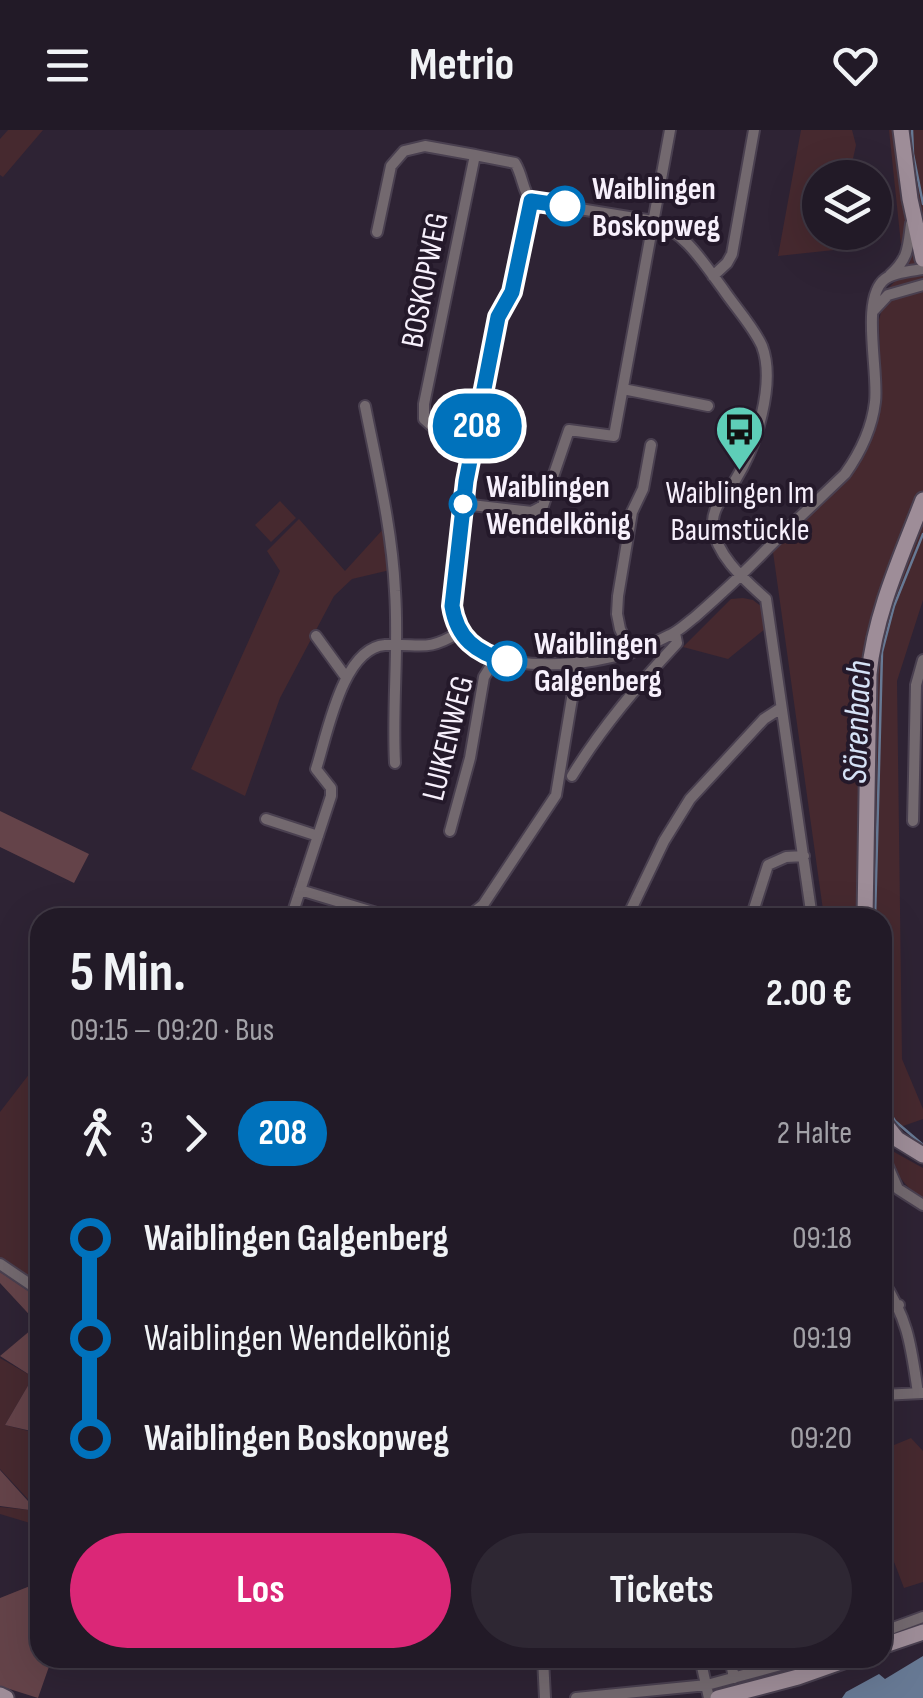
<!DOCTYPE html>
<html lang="de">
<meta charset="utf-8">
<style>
body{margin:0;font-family:"Sofia Sans Condensed",sans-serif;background:#2e2733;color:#f1f3f6;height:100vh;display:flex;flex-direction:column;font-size:38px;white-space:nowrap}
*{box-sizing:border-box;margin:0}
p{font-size:32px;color:#a2a1a7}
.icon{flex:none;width:55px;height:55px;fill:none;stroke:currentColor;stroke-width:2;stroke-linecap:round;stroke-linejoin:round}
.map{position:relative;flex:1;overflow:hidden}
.details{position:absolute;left:30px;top:778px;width:862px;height:760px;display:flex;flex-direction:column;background:#221a27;border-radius:30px;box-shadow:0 10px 40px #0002,0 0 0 2px #3f3844}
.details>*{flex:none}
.badge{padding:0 20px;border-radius:32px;font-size:35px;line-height:65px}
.controls{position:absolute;left:802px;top:30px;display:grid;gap:20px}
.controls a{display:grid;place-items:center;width:90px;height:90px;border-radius:50%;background:#221a27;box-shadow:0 10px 40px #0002,0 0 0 2px #3f3844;font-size:50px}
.map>.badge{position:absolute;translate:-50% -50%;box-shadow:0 0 0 5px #fff}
.legs{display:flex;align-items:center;gap:15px;height:110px;padding:0 40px;font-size:32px}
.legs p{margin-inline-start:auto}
.head{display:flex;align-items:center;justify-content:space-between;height:170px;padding:0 40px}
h1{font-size:55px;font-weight:700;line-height:75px}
.cta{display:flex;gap:20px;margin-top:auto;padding:20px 40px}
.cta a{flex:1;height:115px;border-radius:60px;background:#db2777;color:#fff;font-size:40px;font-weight:700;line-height:115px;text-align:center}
.cta a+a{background:#2e2733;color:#f1f3f6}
ul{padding:0 40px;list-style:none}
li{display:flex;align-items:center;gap:35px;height:100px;font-size:38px}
li i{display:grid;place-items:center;width:15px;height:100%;margin:0 12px;background:currentColor}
li i::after{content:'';width:25px;height:25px;margin:-12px;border:8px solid;border-radius:50%;background:#221a27}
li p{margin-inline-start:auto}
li:first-child i{background:linear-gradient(#0000 50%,currentColor 0)}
li:last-child i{background:linear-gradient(currentColor 50%,#0000 0)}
header{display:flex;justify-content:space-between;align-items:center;height:130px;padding:0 40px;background:#221a27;font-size:45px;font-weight:700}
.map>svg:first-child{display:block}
.green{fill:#46292f}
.forest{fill:#644349}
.water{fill:#677994}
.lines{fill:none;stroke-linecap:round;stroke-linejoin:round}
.stream{stroke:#677994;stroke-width:2.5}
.street-casing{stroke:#4a4050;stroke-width:14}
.secondary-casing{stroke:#4a4050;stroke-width:19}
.street{stroke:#73696f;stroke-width:10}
.secondary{stroke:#9e8d98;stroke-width:15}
.line-1-casing{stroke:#fff;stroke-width:22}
.line-1{stroke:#0072bc;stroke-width:15}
.stop-1-dot{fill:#fff;stroke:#0072bc;stroke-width:5}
.labels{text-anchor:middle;stroke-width:8;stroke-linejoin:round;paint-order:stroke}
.stop-label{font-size:32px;font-weight:bold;fill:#f7f0fc;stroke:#24192a;text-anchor:start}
.street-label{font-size:32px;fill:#f7f0fc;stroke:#24192a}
.poi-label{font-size:32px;fill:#f7f0fc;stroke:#24192a}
.water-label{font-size:35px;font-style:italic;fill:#d5e2f6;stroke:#24192a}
</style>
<header><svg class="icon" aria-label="menu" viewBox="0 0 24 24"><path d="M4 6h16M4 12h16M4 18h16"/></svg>Metrio<svg class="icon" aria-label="heart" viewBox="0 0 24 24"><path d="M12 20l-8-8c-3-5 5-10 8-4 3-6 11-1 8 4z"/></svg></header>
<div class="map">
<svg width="923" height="1568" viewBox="0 0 923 1568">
<rect width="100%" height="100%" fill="#2e2334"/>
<path class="green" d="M8 0H43L3 47 0 45V9Z
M801 0H852L856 15 849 47 820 48V102L838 103 834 120 778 126Z
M889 0H923V470L897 551 902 929 923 979V989L889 1001 882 1000V788L824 787 773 422 849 347 870 313 881 274 879 190 887 159 904 143Z
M280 371 296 388 271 412 255 395Z
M299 389 345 441 386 396 390 440 352 449 334 466 280 568 245 666 191 639 280 441 267 421Z
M743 468 753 470 762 477 765 499 728 529 683 517 731 469Z
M40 930V1154L0 1128V982Z
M887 1018 923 1038V1069C904 1057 893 1040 887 1018Z
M0 1228 33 1247 5 1295 40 1304V1396L0 1384V1377L39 1381 0 1339Z
M911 1308 923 1321V1452L904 1458 888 1416H883L882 1320Z"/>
<path class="forest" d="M0 681 89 724 74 753 0 717Z
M0 1142 40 1169V1303L5 1295 33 1247 0 1226 38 1194 0 1153Z
M0 1340 37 1381 0 1376Z
M40 1448V1528H52L38 1568 0 1556V1468L30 1456Z"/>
<path class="water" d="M923 1526V1568H842L846 1562 879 1544 885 1549Z"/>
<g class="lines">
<path class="stream" d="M912 0 913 24 923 74
M875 788 882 522 894 476 923 404
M882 970 895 991 923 1015"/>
<defs>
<path id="street" d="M531 71 513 162 498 187 466 351 452 476C457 510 480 527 514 532 566 539 624 530 670 505 679 501 687 493 695 487 720 465 744 443 767 419 793 393 819 369 845 344 860 323 872 298 875 272 879 242 860 168 885 149 894 142 912 141 923 139
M531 71 653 91C686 103 702 131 723 159 735 177 753 196 762 216 776 253 756 317 736 349 727 363 711 377 713 396 716 426 745 450 766 469L812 788
M377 102 391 36 404 21 425 16 475 25
M890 145C909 128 908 117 911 94
M713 146 727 133 732 124 754 0
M874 180 888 165 923 155
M623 259 708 276
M365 276C377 337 392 398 395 461 399 518 392 575 395 633
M475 307 433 297 424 289V274L475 25 515 33C523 46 522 59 531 71
M463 374 532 382 543 376 569 300 614 306 670 0
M316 506 345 546
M631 523 620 499 617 484 618 466 632 382 643 359 651 315
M572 646C602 597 638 555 677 513L675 503
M266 689 318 706
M913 691 916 555 923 530
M450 701 470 628 484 547 496 528
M300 760 393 788
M291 788 331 666V658L316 639C327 606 342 518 385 515 421 513 425 523 460 502
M467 788 483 775 556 665 578 532
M627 788 664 711 690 669 764 589 781 578
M751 788 768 735 786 727 804 726
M882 1023 898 1059 923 1075
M0 1134 40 1161
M882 1150C909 1190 911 1217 918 1263
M882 1177 899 1175
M882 1265 922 1263
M882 1502 923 1487
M541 1528H543L545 1568
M543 1528 567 1531 610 1528
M700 1528 709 1568
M730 1528 734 1548
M576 1568 707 1555 806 1528"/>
<path id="secondary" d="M901 0 910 69 923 129
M865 788 869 544C875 483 901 427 923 370
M882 990 897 1009 923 1025
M882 1516 923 1502
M0 1565 6 1568
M718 1568 798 1547 852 1528"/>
</defs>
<use href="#street" class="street-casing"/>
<use href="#secondary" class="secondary-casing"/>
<use href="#street" class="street"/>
<use href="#secondary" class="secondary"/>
</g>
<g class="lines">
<defs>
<path id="line-1" d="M507 531C476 523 457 508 452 476L466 351 498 187 512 162 531 71 565 76"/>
</defs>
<use href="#line-1" class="line-1-casing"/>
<use href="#line-1" class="line-1"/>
</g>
<defs>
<symbol id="bus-pin" viewBox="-11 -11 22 30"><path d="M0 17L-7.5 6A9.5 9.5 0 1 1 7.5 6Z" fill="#5eceb8" stroke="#24192a"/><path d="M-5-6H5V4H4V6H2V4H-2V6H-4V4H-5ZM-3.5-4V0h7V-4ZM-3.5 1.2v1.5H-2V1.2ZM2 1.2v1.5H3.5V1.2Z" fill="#111"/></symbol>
</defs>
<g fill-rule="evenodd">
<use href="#bus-pin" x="712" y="272" width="55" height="75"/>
</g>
<g class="stop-1-dot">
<circle cx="565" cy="76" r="18"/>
<circle cx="463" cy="374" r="12"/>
<circle cx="507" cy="531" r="18"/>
</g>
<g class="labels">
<g class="stop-label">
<text x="592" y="69">Waiblingen<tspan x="592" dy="37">Boskopweg</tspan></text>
<text x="486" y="367">Waiblingen<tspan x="486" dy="37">Wendelkönig</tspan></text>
<text x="534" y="524">Waiblingen<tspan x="534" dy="37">Galgenberg</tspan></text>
</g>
<g class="street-label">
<text transform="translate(424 150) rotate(-79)" y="11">BOSKOPWEG</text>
<text transform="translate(447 608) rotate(-76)" y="11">LUIKENWEG</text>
</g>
<g class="poi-label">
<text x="740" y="373">Waiblingen Im<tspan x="740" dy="37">Baumstückle</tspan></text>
</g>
<g class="water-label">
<text transform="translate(856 592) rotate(-88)" y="12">Sörenbach</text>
</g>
</g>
</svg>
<div class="controls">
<a><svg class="icon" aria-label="layers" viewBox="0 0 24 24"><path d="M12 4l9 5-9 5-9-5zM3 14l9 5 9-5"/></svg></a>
</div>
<b class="badge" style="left:477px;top:296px;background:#0072bc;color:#fff">208</b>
<section class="details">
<div class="head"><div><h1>5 Min.</h1><p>09:15 – 09:20 · Bus</p></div><b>2.00 €</b></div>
<div class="legs"><svg class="icon" aria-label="walk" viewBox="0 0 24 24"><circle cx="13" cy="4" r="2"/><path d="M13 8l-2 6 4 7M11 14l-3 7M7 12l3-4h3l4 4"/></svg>3<svg class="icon" aria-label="forward" viewBox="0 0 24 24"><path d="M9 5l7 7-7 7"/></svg><b class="badge" style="background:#0072bc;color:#fff">208</b><p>2 Halte</p></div>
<ul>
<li><i style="color:#0072bc"></i><b>Waiblingen Galgenberg</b><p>09:18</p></li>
<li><i style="color:#0072bc"></i><span>Waiblingen Wendelkönig</span><p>09:19</p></li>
<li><i style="color:#0072bc"></i><b>Waiblingen Boskopweg</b><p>09:20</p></li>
</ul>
<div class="cta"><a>Los</a><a>Tickets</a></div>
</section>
</div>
